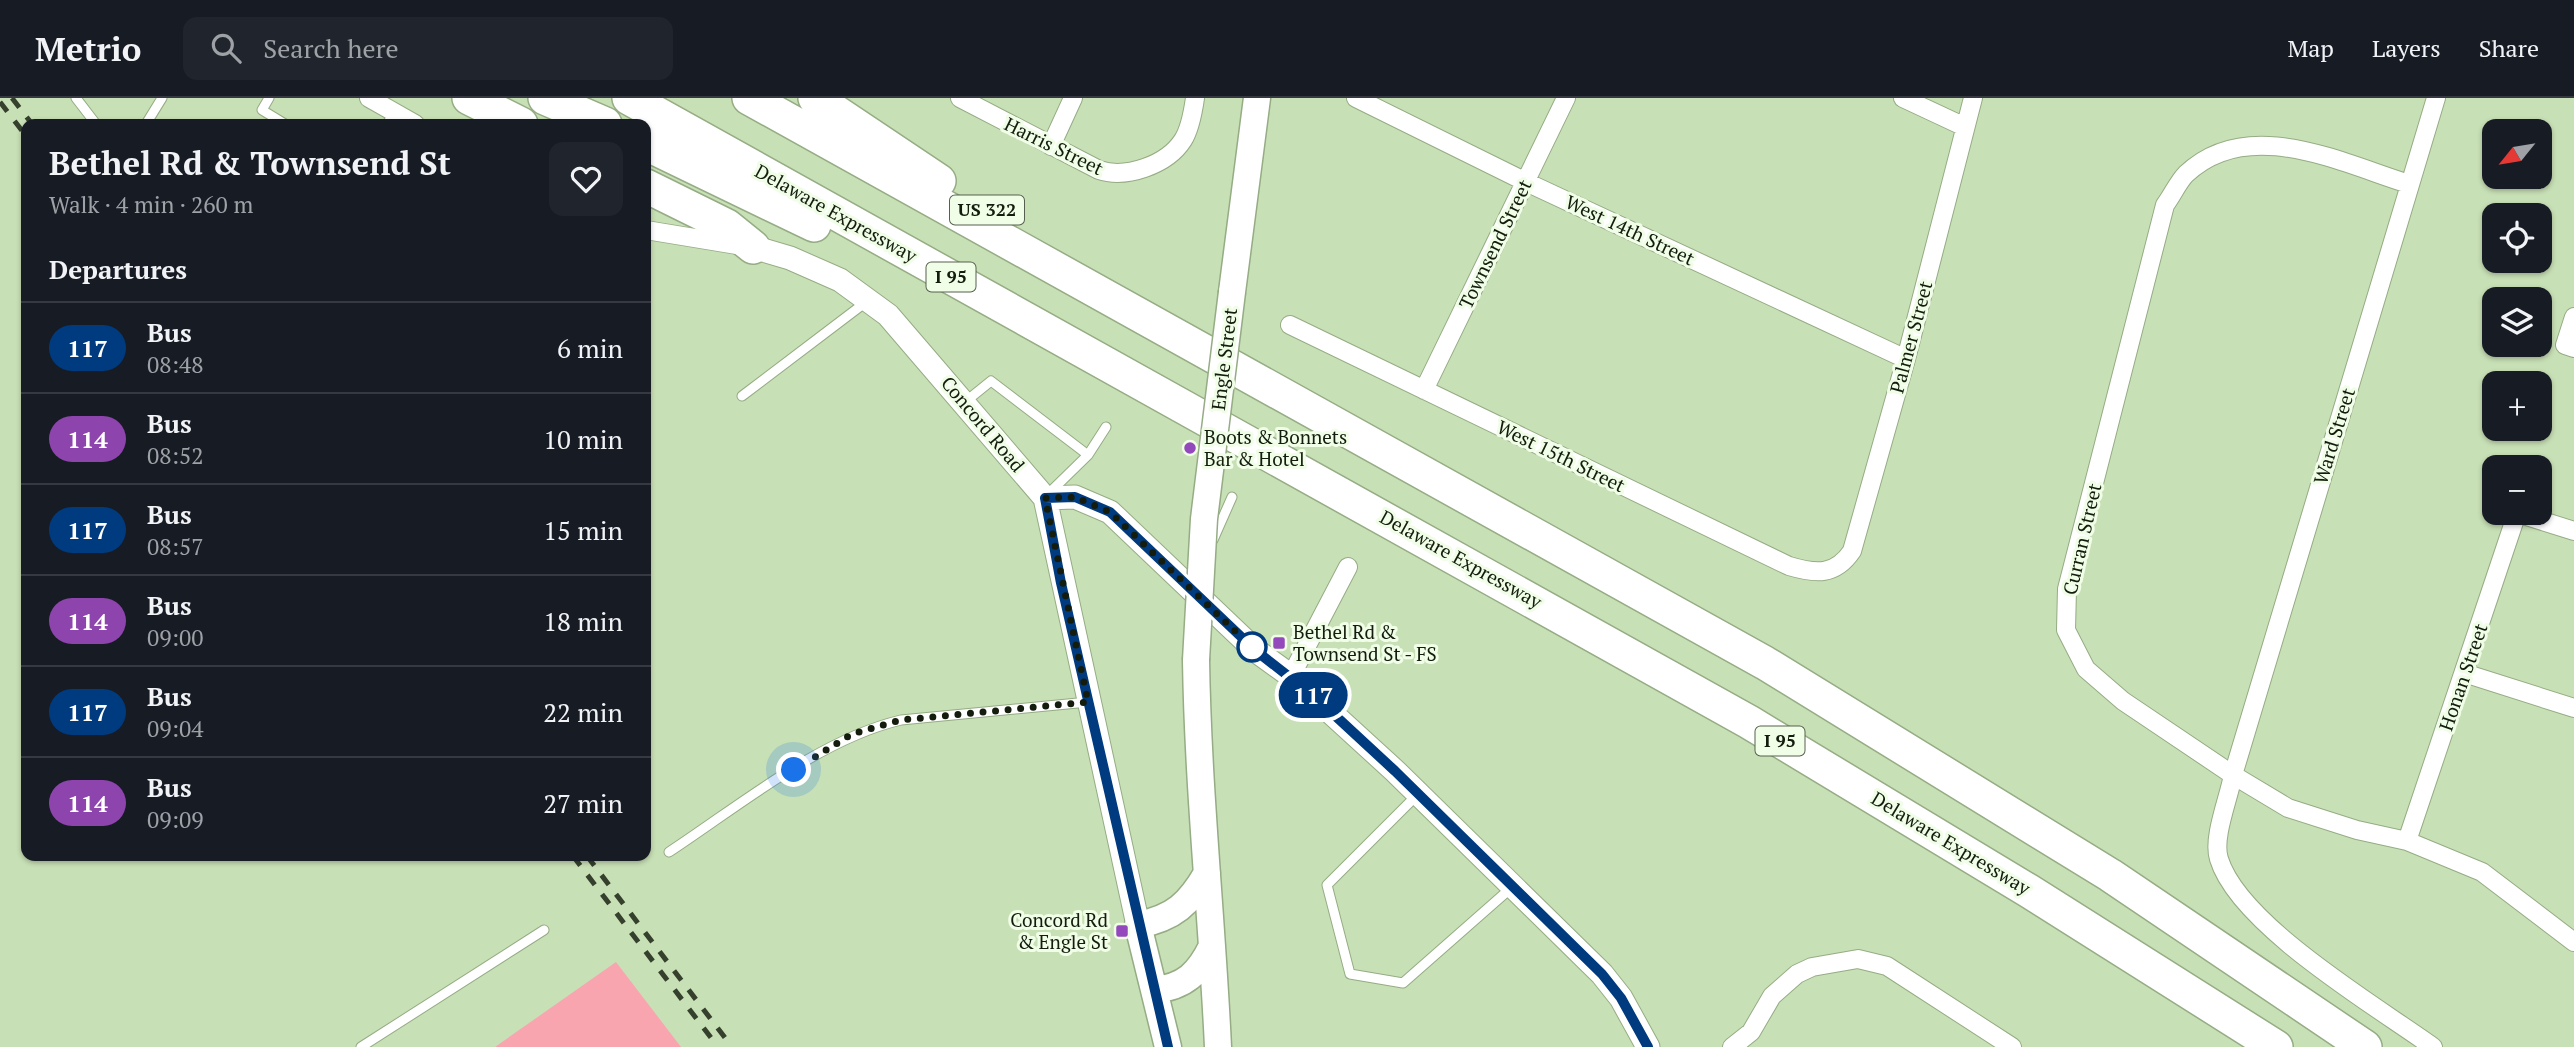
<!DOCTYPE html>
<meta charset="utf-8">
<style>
body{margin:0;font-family:"PT Serif",serif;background:#20242c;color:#f1f3f6;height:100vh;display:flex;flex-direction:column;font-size:26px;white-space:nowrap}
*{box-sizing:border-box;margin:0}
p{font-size:23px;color:#9ea1a6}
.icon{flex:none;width:38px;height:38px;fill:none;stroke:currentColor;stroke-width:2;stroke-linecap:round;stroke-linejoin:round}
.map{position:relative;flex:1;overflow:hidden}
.details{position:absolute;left:21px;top:21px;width:630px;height:742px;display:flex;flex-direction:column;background:#171b24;border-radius:14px;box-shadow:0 2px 5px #0004}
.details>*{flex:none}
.badge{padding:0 14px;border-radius:23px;font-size:24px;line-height:46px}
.needle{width:46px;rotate:240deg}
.fabs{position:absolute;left:2482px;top:21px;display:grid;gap:14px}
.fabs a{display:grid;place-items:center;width:70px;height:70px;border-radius:14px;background:#171b24;box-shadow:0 2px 5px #0004;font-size:35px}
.you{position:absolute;width:35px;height:35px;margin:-18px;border:5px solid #fff;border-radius:50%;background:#1a73e8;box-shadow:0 0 0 10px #1a73e833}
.map>.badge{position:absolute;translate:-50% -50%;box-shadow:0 0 0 4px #fff}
h2{padding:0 28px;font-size:26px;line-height:63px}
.round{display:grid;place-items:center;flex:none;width:74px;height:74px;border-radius:14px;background:#20242c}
.summary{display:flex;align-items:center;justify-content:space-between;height:119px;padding:0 28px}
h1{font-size:33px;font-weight:800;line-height:52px}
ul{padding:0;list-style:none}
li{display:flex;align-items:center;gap:21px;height:91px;padding:0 28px;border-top:2px solid #363941}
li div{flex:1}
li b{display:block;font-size:26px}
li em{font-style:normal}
li .badge{min-width:77px;font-weight:700;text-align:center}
header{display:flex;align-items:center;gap:42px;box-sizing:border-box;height:98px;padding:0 35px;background:#171b24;border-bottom:2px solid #363941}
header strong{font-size:33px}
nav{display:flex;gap:38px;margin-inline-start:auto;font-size:24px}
.search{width:490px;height:63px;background:#20242c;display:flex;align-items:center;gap:18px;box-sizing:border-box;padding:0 24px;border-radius:14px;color:#9ea1a6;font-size:26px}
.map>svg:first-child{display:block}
.green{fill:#f8a5af}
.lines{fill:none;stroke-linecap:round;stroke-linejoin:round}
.service-casing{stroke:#95ac84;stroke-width:11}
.minor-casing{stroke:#95ac84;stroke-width:20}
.tertiary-casing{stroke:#95ac84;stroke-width:25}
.secondary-casing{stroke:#95ac84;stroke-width:29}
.motorway-casing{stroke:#95ac84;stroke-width:36}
.service{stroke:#fff;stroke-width:9}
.minor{stroke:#fff;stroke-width:18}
.tertiary{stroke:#fff;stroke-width:23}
.secondary{stroke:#fff;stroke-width:26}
.motorway{stroke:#fff;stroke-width:33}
.rail{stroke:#35412c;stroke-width:5;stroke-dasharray:12 12;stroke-linecap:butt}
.secondary-bridge-casing{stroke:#95ac84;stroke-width:29;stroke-linecap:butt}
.secondary-bridge{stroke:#fff;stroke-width:26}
.line-casing{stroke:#fff;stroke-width:16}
.line{stroke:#003b80;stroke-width:10}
.walk{stroke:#141d0d;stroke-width:7;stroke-dasharray:0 12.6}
.poi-dot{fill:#9349bb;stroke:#f0fde7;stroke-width:2.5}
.stop-dot{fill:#fff;stroke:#003b80;stroke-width:3.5}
.labels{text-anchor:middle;stroke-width:6;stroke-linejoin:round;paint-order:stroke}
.shield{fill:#f0fde7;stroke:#56604e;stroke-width:2}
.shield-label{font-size:18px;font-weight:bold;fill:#141d0d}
.street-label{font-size:19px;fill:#141d0d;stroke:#f0fde7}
.poi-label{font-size:19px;fill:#141d0d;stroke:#f0fde7;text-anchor:start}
</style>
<header>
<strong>Metrio</strong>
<div class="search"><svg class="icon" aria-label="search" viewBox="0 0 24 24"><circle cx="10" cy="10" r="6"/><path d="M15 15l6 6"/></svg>Search here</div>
<nav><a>Map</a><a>Layers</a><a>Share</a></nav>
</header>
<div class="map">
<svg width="2574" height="949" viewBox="0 0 2574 949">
<rect width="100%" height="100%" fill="#c8e0b6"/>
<path class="green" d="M616 864 681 949H495Z"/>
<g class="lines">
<defs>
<path id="service" d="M76 0 96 26
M269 0 262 12 285 26
M146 26 162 0
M387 26 395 13
M742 298 866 204
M965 304 991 283 1088 357
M1048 396 1088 357 1106 329
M1213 442 1232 399
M1417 697 1327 787 1350 876 1403 885 1511 790
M669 754C739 708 820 641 901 622L1088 604
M361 949 544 832"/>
<path id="minor" d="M369 0 415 26
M960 0 1099 72C1126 81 1167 67 1183 42 1190 31 1193 14 1195 0
M1356 0 1526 84 1906 261
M1903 0 1965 29
M1051 48 1073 0
M2409 86C2341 65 2248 17 2186 76 2178 84 2172 98 2165 107L2067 491 2066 532 2086 571 2123 603 2233 677 2288 710 2357 732 2407 743 2482 774 2574 844
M646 132 743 148
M2574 219 2565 247 2574 250
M1290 227 1789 468C1816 476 1835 478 1852 453L1906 261 1973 0
M1424 292 1566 0
M2464 575 2574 610
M1291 578 1348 469
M2407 743 2517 415 2574 433
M1732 949 1751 934 1772 898 1797 876 1812 869 1858 861 1887 868 2012 949
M2433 949C2376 908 2239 827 2219 761 2212 740 2229 700 2233 677L2436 0"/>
<path id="tertiary" d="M753 149 790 160 840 182 888 217 1045 400 1138 827
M1045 400 1075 399 1110 414 1255 552 1291 578 1395 673 1602 876 1621 900 1648 949"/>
<path id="secondary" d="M1232 194 1257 0
M1196 562C1198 692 1212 820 1218 949
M1154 892C1185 889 1199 875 1212 848
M1168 949 1138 827C1174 820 1189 806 1207 775"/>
<path id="motorway" d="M469 0 521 26
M545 0 605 26
M629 0 1749 624 2029 793 2276 949
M749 0 1765 565 2110 777 2365 949
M815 0 939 83
M646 46 814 127
M646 88 727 128 753 149"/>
</defs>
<use href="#service" class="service-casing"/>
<use href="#minor" class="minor-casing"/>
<use href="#tertiary" class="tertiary-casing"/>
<use href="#secondary" class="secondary-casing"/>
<use href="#motorway" class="motorway-casing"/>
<use href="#service" class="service"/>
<use href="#minor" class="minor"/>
<use href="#tertiary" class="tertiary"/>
<use href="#secondary" class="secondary"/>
<use href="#motorway" class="motorway"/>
<path class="rail" d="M12 0 32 26
M0 4 26 38
M573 758 718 949
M587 758 732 949"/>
<defs>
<path id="secondary-bridge" d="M1196 562 1204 421 1232 194"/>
</defs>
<use href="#secondary-bridge" class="secondary-bridge-casing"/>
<use href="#secondary-bridge" class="secondary-bridge"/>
</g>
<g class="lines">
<defs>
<path id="line" d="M1168 949 1061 485 1045 400 1075 399 1110 414 1255 552 1315 599 1395 673 1602 876 1621 900 1648 949"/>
</defs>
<use href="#line" class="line-casing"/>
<use href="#line" class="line"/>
<path class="walk" d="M794 672 852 636 901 622 1088 604 1045 400 1075 399 1110 414 1255 552 1252 549"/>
</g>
<g class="poi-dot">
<circle cx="1190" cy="350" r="7"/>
<rect x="1272" y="538" width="14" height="14" rx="3.5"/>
<rect x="1115" y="826" width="14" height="14" rx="3.5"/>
</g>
<circle class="stop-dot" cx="1252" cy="549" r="14"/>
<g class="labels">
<g class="shield">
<rect x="950" y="97.5" width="74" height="29" rx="5"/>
<rect x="926.5" y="164.5" width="49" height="29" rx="5"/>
<rect x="1755.5" y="628.5" width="49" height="29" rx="5"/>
</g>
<g class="shield-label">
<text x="987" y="118">US 322</text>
<text x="951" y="185">I 95</text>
<text x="1780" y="649">I 95</text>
</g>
<g class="street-label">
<text transform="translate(1054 48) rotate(26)" y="7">Harris Street</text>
<text transform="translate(836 115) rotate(29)" y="7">Delaware Expressway</text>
<text transform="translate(1630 132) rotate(25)" y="7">West 14th Street</text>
<text transform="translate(1495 146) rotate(-64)" y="7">Townsend Street</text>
<text transform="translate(1911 239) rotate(-75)" y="7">Palmer Street</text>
<text transform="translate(1224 261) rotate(-83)" y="7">Engle Street</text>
<text transform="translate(983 326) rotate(50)" y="7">Concord Road</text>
<text transform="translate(2334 338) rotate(-73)" y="7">Ward Street</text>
<text transform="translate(1561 358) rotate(26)" y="7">West 15th Street</text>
<text transform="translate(2082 441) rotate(-77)" y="7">Curran Street</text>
<text transform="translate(1461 461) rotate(29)" y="7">Delaware Expressway</text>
<text transform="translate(2463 579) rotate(-71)" y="7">Honan Street</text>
<text transform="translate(1951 745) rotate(31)" y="7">Delaware Expressway</text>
</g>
<g class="poi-label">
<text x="1204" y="346">Boots &amp; Bonnets<tspan x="1204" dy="22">Bar &amp; Hotel</tspan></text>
<text x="1293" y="541">Bethel Rd &amp;<tspan x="1293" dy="22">Townsend St - FS</tspan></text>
<text x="1108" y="829" text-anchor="end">Concord Rd<tspan x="1108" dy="22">&amp; Engle St</tspan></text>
</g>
</g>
</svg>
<div class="fabs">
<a><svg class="needle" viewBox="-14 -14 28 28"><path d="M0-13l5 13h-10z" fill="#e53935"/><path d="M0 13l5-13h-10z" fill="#9ea1a6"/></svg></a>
<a><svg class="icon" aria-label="locate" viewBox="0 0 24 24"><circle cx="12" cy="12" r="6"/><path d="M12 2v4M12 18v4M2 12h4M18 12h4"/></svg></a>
<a><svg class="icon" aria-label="layers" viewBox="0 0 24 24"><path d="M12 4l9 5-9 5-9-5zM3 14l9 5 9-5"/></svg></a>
<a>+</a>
<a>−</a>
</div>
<div class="you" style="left:794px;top:672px"></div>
<b class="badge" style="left:1313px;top:597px;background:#003b80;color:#fff">117</b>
<section class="details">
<div class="summary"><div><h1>Bethel Rd &amp; Townsend St</h1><p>Walk · 4 min · 260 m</p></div><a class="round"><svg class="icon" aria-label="heart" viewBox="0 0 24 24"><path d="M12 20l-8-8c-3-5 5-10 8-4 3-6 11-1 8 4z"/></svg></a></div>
<h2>Departures</h2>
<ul>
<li><span class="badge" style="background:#003b80;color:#fff">117</span><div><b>Bus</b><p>08:48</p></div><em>6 min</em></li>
<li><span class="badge" style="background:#8e44ad;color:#fff">114</span><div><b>Bus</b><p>08:52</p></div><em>10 min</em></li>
<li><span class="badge" style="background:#003b80;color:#fff">117</span><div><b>Bus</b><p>08:57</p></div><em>15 min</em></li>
<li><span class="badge" style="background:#8e44ad;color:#fff">114</span><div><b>Bus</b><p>09:00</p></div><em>18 min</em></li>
<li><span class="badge" style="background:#003b80;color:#fff">117</span><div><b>Bus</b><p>09:04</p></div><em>22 min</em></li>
<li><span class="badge" style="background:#8e44ad;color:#fff">114</span><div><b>Bus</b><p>09:09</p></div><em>27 min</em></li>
</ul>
</section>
</div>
